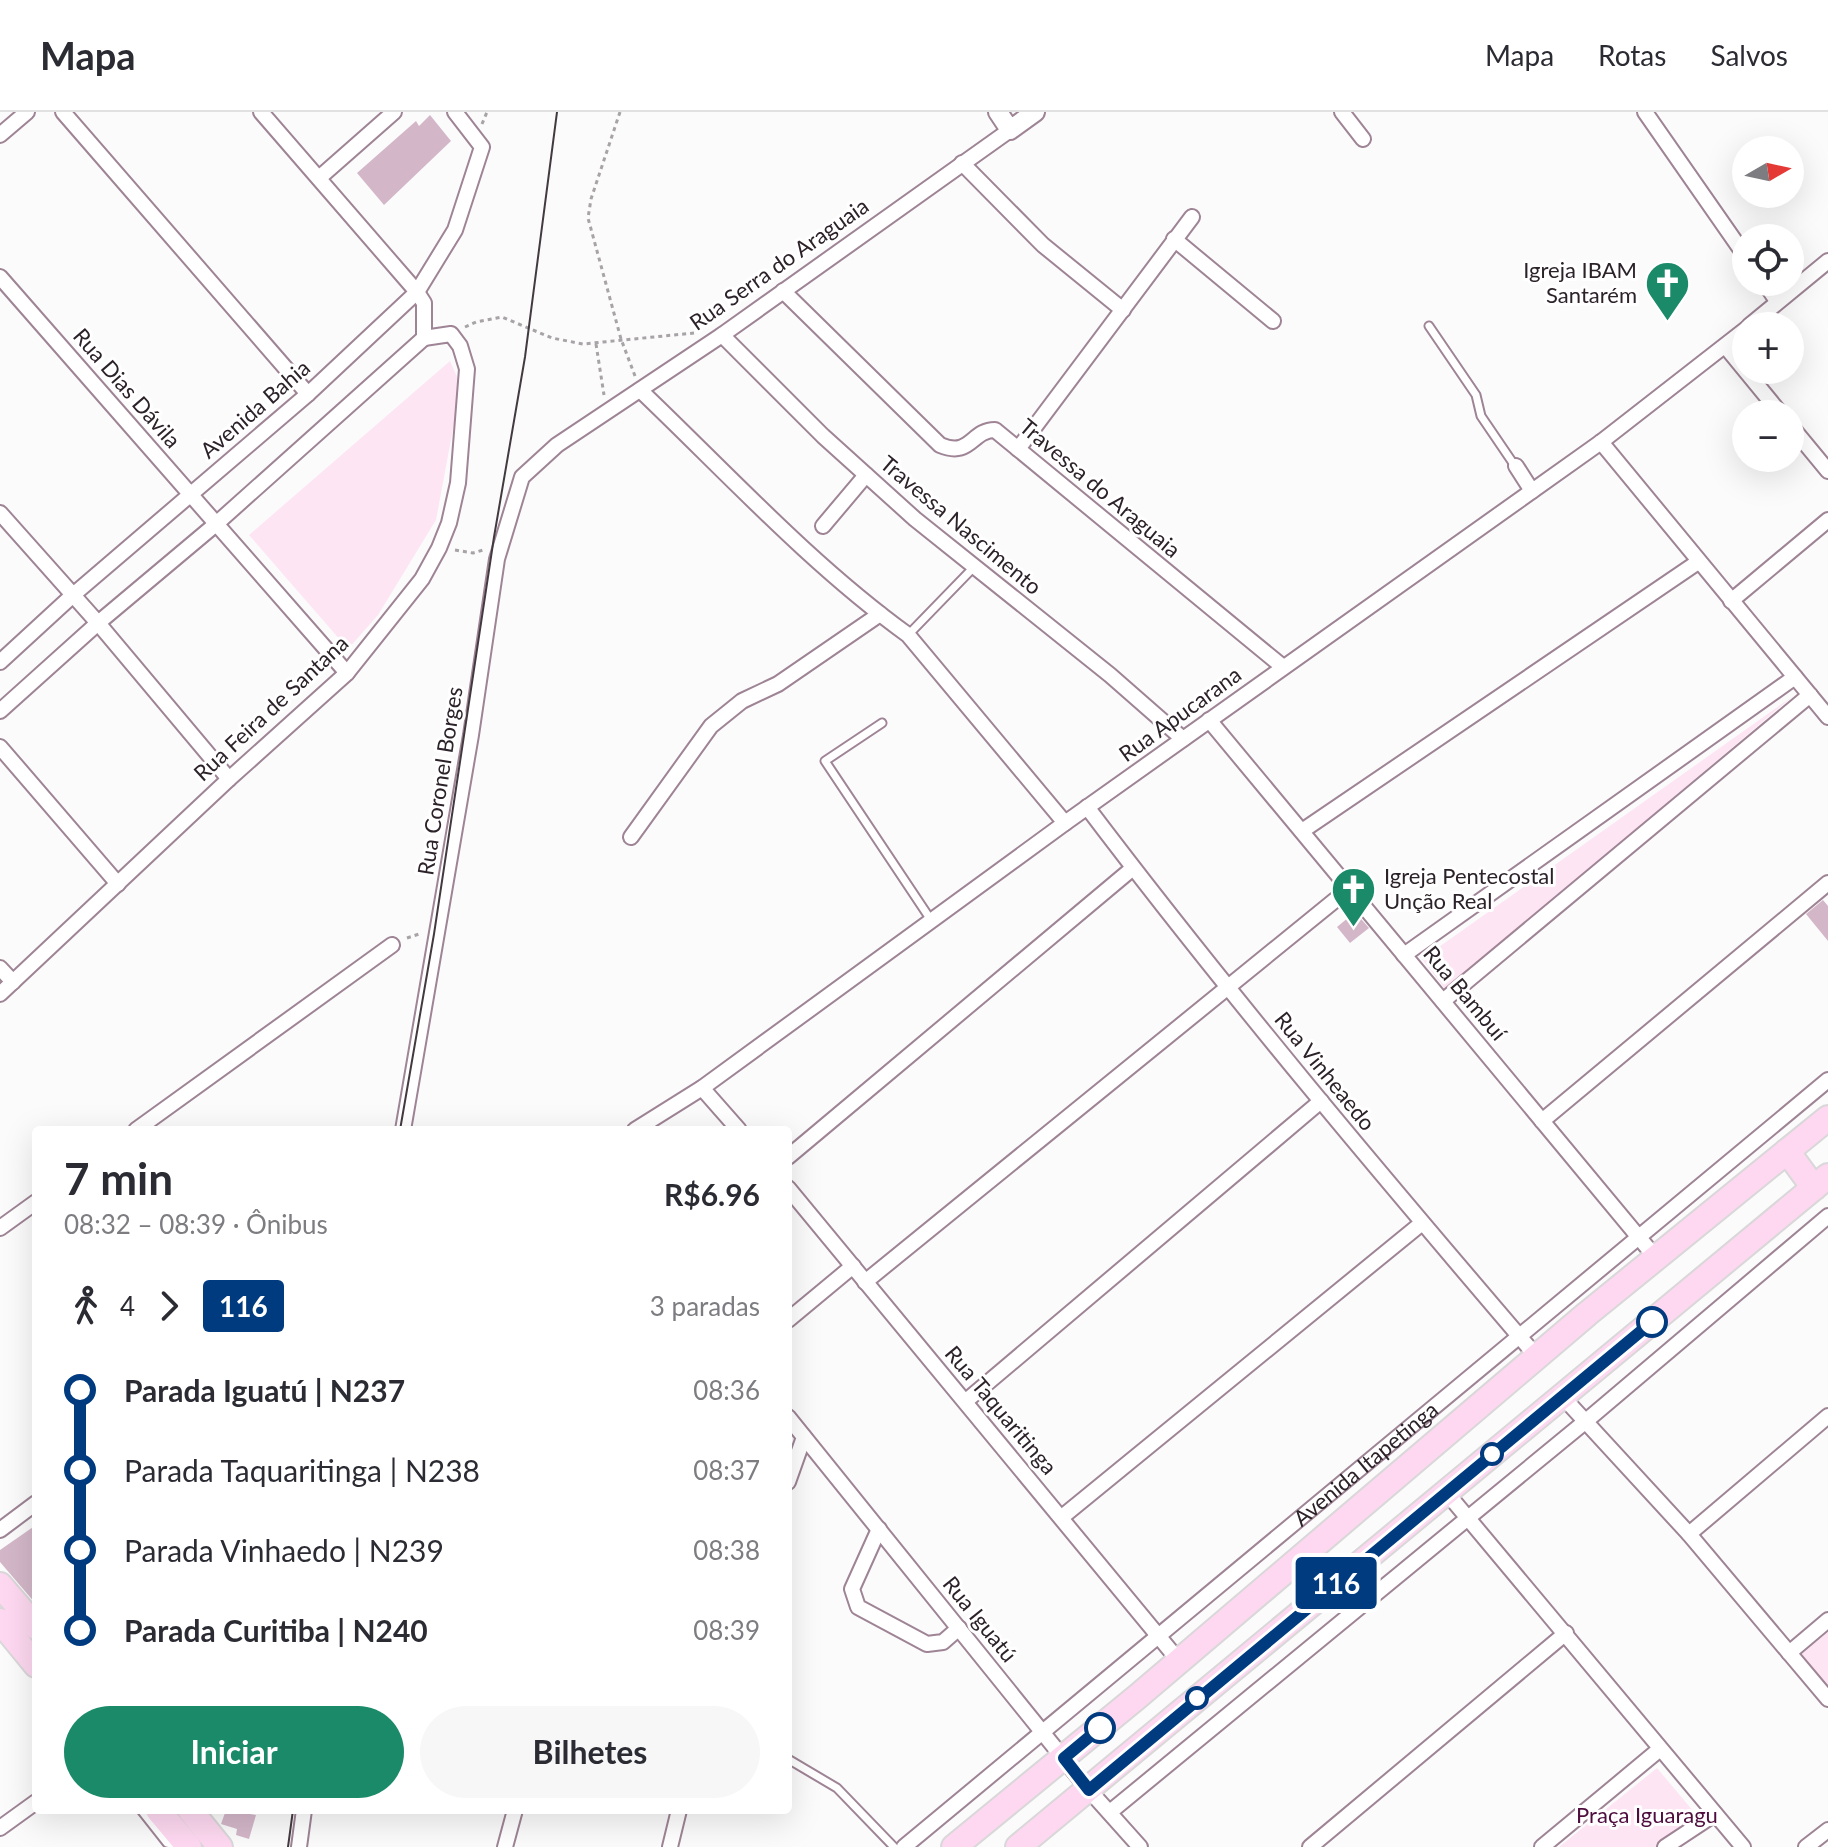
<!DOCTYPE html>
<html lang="pt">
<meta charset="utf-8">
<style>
body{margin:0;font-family:Lato,sans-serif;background:#f7f7f7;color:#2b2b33;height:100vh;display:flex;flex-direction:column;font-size:30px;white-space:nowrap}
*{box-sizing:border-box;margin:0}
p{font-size:26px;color:#7c7c81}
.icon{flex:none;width:44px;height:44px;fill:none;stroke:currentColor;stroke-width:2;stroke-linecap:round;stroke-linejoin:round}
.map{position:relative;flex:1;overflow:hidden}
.side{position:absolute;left:32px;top:1014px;width:760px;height:688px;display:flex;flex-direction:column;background:#fff;border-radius:8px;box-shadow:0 8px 32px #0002}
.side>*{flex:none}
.badge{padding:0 16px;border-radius:6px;font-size:28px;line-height:52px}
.needle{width:52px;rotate:81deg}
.controls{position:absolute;left:1732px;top:24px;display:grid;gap:16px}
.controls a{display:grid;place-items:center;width:72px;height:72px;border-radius:50%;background:#fff;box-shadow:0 8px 32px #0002;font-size:40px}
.map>.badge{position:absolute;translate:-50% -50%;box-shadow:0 0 0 4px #fff}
.legs{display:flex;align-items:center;gap:12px;height:88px;padding:0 32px;font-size:26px}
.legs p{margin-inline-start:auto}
.headline{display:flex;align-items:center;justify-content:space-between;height:136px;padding:0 32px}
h1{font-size:44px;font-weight:700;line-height:60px}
.primary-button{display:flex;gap:16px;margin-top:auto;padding:16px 32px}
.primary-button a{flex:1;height:92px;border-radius:48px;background:#1b8a69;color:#fff;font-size:32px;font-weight:700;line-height:92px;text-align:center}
.primary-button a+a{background:#f7f7f7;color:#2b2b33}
ul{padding:0 32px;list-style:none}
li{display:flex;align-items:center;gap:28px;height:80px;font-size:30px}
li i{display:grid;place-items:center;width:12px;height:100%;margin:0 10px;background:currentColor}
li i::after{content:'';width:20px;height:20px;margin:-10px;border:6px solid;border-radius:50%;background:#fff}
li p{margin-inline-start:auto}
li:first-child i{background:linear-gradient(#0000 50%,currentColor 0)}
li:last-child i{background:linear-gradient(currentColor 50%,#0000 0)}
header{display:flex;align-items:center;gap:48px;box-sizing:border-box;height:112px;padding:0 40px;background:#fff;border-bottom:2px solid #e1e1e2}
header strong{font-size:38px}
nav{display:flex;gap:44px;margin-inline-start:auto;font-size:28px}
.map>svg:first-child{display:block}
.green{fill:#fde5f4}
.building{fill:#d3b7c9}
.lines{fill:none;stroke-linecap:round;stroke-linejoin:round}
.service-casing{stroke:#9e8495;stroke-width:11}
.minor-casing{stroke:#9e8495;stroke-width:18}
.tertiary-casing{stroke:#9e8495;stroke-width:22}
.primary-casing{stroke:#d9d7d8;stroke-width:28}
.path{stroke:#a7a3a6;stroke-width:3;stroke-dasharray:4 4;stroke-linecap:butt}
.service{stroke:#fff;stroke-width:7}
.minor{stroke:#fff;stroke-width:14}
.tertiary{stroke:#fff;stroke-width:18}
.primary{stroke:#fdd8f0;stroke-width:24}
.tram{stroke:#433a40;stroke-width:2}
.line-1-casing{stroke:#fff;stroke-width:18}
.line-1{stroke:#003b80;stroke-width:12}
.stop-1-dot{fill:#fff;stroke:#003b80;stroke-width:4}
.labels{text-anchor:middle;stroke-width:6;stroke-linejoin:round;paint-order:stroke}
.street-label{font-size:22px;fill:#2c2229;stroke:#fff}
.poi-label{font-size:22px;fill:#2c2229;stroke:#fff;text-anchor:end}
.park-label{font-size:22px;fill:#4e0d3e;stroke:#fff}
</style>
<header>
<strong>Mapa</strong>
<nav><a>Mapa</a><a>Rotas</a><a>Salvos</a></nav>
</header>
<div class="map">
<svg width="1828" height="1735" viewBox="0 0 1828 1735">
<rect width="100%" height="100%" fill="#fbfbfb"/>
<path class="green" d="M450 249 461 274 436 408 378 503 348 537 249 423Z
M1793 584 1446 878 1422 847Z
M1828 1520V1582L1799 1544Z
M1657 1656 1699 1706 1655 1735H1559Z"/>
<path class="building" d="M430 3 451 29 384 93 357 61 416 9 419 14Z
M1823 788 1828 794V829L1806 802Z
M1355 800 1369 816 1350 831 1337 815Z
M36 1413V1492L0 1450V1438Z
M226 1698 256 1703 249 1727 236 1723 237 1717 221 1712Z"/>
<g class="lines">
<defs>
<path id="service" d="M1429 214 1476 283 1481 304 1515 354
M908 523 974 455
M882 611 825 649 931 808
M788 1647 837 1676 894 1735
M141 1698 167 1731 179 1734"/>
<g id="minor">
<path d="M63 0 308 282"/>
<path d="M261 0 417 180 424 191V226"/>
<path d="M1342 0 1363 27"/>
<path d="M1645 0 1746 145"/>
<path d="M0 23 27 0"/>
<path d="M962 51 1043 133 1123 198"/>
<path d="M319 66 394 0"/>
<path d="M1174 127 1273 209"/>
<path d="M0 165 347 561"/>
<path d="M1764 170 1777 189"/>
<path d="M783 179 940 333C971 346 971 318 995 318L1283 555"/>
<path d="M1749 214 1828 149"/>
<path d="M722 223 823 324 915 407 1110 563 1183 627"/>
<path d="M1726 235 1781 302"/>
<path d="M640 278C727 361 810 452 908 523L1065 711"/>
<path d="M1790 313 1828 359"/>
<path d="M1601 330 1828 605"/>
<path d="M1018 337 1192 105"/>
<path d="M1516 354 1532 379"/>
<path d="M0 401 98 511 229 667"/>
<path d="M823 414 866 363"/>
<path d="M1731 489 1828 408"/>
<path d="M0 550 73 483 308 282 417 180 455 118 482 35 455 0"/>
<path d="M0 599 98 511 216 412 424 226"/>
<path d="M1209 608 1656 1146"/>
<path d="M0 635 118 772"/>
<path d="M1087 695C1230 884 1383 1065 1537 1245"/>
<path d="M1302 719 1698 450"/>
<path d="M631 725 711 614 742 589 778 572 880 502"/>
<path d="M1404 843 1795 565"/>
<path d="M0 856 13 870"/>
<path d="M0 882 229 667 347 561 422 467 439 436 449 411 458 371 467 257 460 234 451 222 424 226"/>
<path d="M1443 889 1810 583"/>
<path d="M702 976 739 1018"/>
<path d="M1542 1009 1828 771"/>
<path d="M136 1018 392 833"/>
<path d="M403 1018 471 623 497 447 522 365 557 333 722 223 1010 18"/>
<path d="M635 1018 702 976 1065 711 1601 330 1746 217"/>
<path d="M788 1045 1133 756"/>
<path d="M788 1076 1179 1549"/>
<path d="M0 1116 36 1090"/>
<path d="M865 1170 1350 776"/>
<path d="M788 1208 853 1154"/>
<path d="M1562 1284 1689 1422 1828 1587"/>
<path d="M966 1289 1321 989"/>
<path d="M788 1305 1089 1678 1140 1735"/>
<path d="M788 1370 804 1325"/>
<path d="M1446 1380 1743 1735"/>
<path d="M1062 1405 1422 1111"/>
<path d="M879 1417 852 1477 858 1495 927 1532 943 1530 959 1516"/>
<path d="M0 1418 36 1391"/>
<path d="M1689 1422 1828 1304"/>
<path d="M1789 1541 1828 1508"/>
<path d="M1110 1700 1586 1309 1828 1104"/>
<path d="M0 1716 36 1690"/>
<path d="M299 1735 304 1698"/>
<path d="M505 1735 515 1698"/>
<path d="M670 1735 679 1698"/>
<path id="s1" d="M904 1735 1828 968"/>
<path d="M1310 1735 1566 1521"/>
<path d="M1542 1735 1660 1637"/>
<path d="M1665 1735 1715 1702"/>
<path d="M1806 1735 1828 1718"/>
</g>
<path id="tertiary" d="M998 0 1010 18 1035 0"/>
<path id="primary" d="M1787 1039 1814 1076
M0 1473 36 1515
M0 1509 36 1553
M158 1698 189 1735
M190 1698 220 1735
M954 1735 1137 1585 1587 1202 1828 1006
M1018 1735 1828 1064"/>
</defs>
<use href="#service" class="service-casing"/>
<use href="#minor" class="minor-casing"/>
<use href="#tertiary" class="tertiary-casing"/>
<use href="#primary" class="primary-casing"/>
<path class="path" d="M620 0 591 87 588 106 621 227 635 264
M482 12 487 0
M465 215 476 210 502 205 552 226 583 232 694 221
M596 232 604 283
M455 438 473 441 483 438
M407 826 422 821"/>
<use href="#service" class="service"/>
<use href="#minor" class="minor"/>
<use href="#tertiary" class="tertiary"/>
<use href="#primary" class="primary"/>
<path class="tram" d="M400 1018 434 822 494 425 525 245 557 0
M288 1735 293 1698"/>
</g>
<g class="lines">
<defs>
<path id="line-1" d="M1100 1616 1064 1646 1089 1678 1652 1210"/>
</defs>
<use href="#line-1" class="line-1-casing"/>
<use href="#line-1" class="line-1"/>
</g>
<defs>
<symbol id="church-pin" viewBox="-11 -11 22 30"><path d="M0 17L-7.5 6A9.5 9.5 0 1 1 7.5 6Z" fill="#1b8a69" stroke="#fff"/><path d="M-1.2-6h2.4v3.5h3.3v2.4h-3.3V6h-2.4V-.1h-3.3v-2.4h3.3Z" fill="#fff"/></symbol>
</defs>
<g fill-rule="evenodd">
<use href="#church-pin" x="1642" y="146" width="51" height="69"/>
<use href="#church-pin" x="1328" y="752" width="51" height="69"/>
</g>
<g class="stop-1-dot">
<circle cx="1652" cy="1210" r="14"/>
<circle cx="1492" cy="1342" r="10"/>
<circle cx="1197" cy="1586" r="10"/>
<circle cx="1100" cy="1616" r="14"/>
</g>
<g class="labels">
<g class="street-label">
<text transform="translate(779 152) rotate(-35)" y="8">Rua Serra do Araguaia</text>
<text transform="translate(127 276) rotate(49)" y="8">Rua Dias Dávila</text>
<text transform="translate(255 297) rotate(-41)" y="8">Avenida Bahia</text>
<text transform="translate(1100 376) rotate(40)" y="8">Travessa do Araguaia</text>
<text transform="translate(961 413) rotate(40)" y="8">Travessa Nascimento</text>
<text transform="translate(271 596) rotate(-43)" y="8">Rua Feira de Santana</text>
<text transform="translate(1180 602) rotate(-36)" y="8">Rua Apucarana</text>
<text transform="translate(440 669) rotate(-81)" y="8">Rua Coronel Borges</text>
<text transform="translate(1465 881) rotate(50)" y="8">Rua Bambuí</text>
<text transform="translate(1325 959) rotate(51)" y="8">Rua Vinheaedo</text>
<text transform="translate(1001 1298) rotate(50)" y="8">Rua Taquaritinga</text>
<text dy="8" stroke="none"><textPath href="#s1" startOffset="600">Avenida Itapetinga</textPath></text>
<text transform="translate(980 1507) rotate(51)" y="8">Rua Iguatú</text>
</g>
<g class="poi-label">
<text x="1637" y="166">Igreja IBAM<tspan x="1637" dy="25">Santarém</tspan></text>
<text x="1384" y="772" text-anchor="start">Igreja Pentecostal<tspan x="1384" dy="25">Unção Real</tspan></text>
</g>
<g class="park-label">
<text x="1647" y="1711">Praça Iguaragu</text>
</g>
</g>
</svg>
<div class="controls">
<a><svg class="needle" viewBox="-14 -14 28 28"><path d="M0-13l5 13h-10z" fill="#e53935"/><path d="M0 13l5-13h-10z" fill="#7c7c81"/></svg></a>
<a><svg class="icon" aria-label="locate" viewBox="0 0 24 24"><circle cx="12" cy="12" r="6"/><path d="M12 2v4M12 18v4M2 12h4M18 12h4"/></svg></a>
<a>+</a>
<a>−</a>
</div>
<b class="badge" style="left:1336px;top:1471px;background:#003b80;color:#fff">116</b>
<section class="side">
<div class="headline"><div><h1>7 min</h1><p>08:32 – 08:39 · Ônibus</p></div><b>R$6.96</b></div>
<div class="legs"><svg class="icon" aria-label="walk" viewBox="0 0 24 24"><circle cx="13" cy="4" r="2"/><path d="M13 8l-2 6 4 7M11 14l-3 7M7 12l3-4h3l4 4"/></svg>4<svg class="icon" aria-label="forward" viewBox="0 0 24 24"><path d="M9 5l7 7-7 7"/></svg><b class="badge" style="background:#003b80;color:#fff">116</b><p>3 paradas</p></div>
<ul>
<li><i style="color:#003b80"></i><b>Parada Iguatú | N237</b><p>08:36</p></li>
<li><i style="color:#003b80"></i><span>Parada Taquaritinga | N238</span><p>08:37</p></li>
<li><i style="color:#003b80"></i><span>Parada Vinhaedo | N239</span><p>08:38</p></li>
<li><i style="color:#003b80"></i><b>Parada Curitiba | N240</b><p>08:39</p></li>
</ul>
<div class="primary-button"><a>Iniciar</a><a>Bilhetes</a></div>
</section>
</div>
